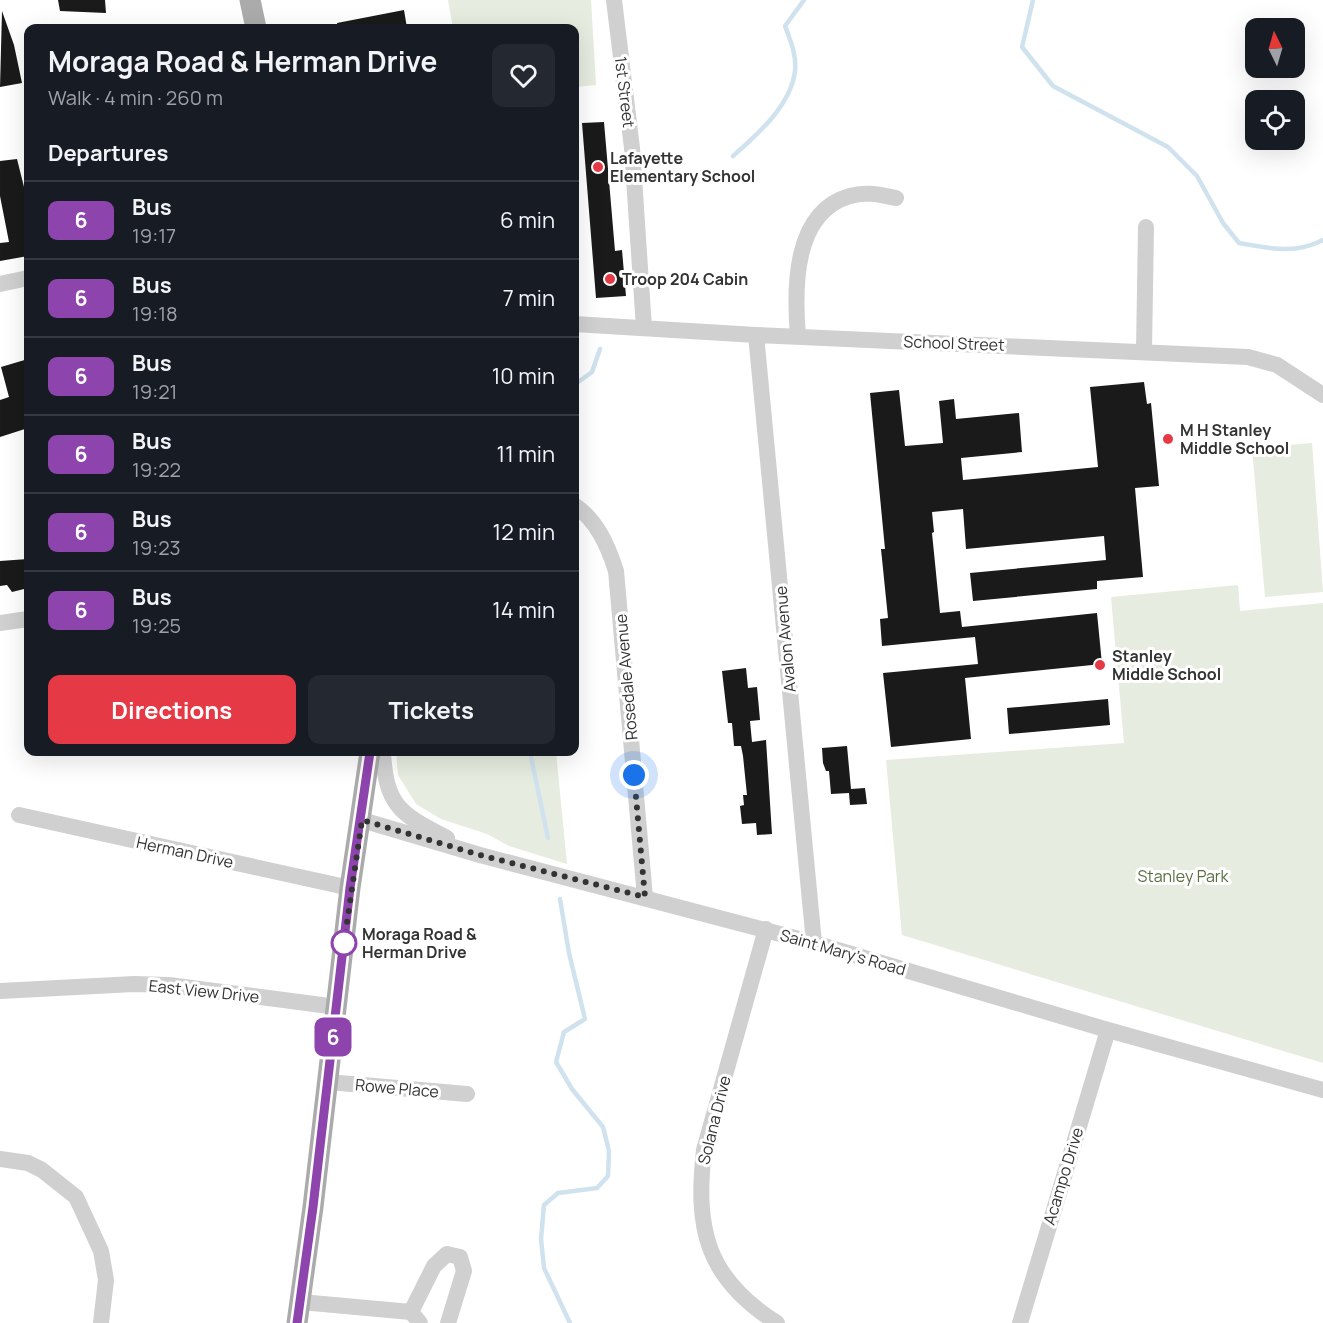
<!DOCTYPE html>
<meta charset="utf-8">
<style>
body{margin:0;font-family:Manrope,sans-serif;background:#242831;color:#f1f3f6;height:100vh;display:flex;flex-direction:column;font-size:22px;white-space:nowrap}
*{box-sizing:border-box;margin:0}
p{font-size:20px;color:#9ea1a6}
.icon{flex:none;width:33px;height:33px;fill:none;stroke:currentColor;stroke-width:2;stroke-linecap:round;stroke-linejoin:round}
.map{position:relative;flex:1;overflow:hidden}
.panel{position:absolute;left:24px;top:24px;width:555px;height:732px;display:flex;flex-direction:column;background:#171b24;border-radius:12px;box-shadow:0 6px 24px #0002}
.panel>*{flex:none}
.badge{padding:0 12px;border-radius:9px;font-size:21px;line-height:39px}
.needle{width:39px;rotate:355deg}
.controls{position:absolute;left:1245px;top:18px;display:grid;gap:12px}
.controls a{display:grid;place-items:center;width:60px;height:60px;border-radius:12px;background:#171b24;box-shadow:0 6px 24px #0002;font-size:30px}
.you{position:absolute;width:30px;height:30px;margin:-15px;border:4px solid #fff;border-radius:50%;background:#1a73e8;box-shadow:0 0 0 9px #1a73e833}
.map>.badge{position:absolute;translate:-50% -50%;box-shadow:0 0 0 3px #fff}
h2{padding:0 24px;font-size:22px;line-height:54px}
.round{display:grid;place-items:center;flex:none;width:63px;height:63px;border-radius:12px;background:#242831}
.overview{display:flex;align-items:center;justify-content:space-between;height:102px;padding:0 24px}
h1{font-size:28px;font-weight:700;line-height:45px}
.cta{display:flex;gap:12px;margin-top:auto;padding:12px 24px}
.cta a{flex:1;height:69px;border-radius:12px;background:#e63946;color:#fff;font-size:24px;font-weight:700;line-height:69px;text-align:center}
.cta a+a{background:#242831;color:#f1f3f6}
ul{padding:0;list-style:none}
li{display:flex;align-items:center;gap:18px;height:78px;padding:0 24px;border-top:2px solid #363941}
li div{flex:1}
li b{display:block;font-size:22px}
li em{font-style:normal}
li .badge{min-width:66px;font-weight:700;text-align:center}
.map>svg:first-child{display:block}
.green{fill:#e6ecdf}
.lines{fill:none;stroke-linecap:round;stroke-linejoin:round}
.stream{stroke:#cfe2ee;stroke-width:4.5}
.building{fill:#1a1a1a}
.minor{stroke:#d0d0d0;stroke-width:16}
.major{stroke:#ababab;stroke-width:21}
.line-casing{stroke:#fff;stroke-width:14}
.line{stroke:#8e44ad;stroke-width:9}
.walk{stroke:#333;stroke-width:6;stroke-dasharray:0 10.8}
.poi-dot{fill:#e63946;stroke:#fff;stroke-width:2}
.stop-dot{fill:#fff;stroke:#8e44ad;stroke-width:3}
.labels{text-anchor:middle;stroke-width:6;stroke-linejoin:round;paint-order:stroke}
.street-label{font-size:16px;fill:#333;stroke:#fff}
.poi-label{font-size:16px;font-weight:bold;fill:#333;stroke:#fff;text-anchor:start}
.park-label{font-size:16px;fill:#56703f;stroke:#fff}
.stop-label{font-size:16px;font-weight:bold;fill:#333;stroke:#fff;text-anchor:start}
</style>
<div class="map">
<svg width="1323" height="1323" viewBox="0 0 1323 1323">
<rect width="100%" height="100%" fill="#fff"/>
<path class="green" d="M448 0H591L596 85 575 87 574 28H453Z
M1312 443 1323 592 1265 597 1252 448Z
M1238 585 1240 611 1323 603V1063L902 935 886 760 1124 743 1111 597Z
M396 752H556L567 864 509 846 487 834 441 819 416 804 398 775Z"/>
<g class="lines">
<path class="stream" d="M1033 0 1022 47 1053 86 1168 147 1197 176 1223 223 1239 243C1269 248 1294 255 1323 240
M733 156C758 134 791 105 795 71 797 56 790 39 785 26L804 0
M574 385 592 372 600 349
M530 752 548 838
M560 899 569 953 585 1019 564 1032 556 1062 572 1089 603 1127 609 1151 608 1176 597 1188 558 1193 544 1205 541 1239 544 1268 570 1323"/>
</g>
<path class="building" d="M58 0H105L106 13 60 11Z
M404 10 407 28H338L337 23Z
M2 11 14 45 22 83 0 87Z
M604 122 615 251 622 250 626 296 596 298 582 123Z
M17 159 28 203V256L0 261V243L9 242 0 196V161Z
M28 359V377L24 378 28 392V428L0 437V400L9 397 1 367Z
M1144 382 1147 404 1151 403 1159 486 1135 488 1143 577 1097 581V589L973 601 970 573 1106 560 1104 536 966 549 963 509 932 512 934 532 932 533 940 613 960 611 962 627 1097 613 1102 664 965 678 971 739 891 747 883 673 978 664 975 637 882 646 880 619 888 618 881 549H885L870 393 899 390 905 446 943 443 939 401 954 399 956 419 1019 413 1022 452 961 458 963 480 1098 467 1090 387Z
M28 559V577H26L28 588 12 592 7 585 0 586V561Z
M746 668 748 688 757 687 760 720 750 721 752 742 766 740 772 834 757 835 756 823 742 824 740 806 744 805 743 795H747L743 756 741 746H734L732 723H728L722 671Z
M1108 699 1110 725 1009 734 1007 708Z
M847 746 851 789 865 788 867 804 850 805 849 793 831 794 829 771H826L823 763 822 748Z"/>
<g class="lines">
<path class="minor" d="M614 0 632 148 644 328
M0 284 28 278
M574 324 756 335 1248 357 1277 365 1323 395
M756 335 814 943
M798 336C794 289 793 212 850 196 866 191 881 195 896 198
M1144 351 1146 227
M574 505C597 520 608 546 616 571L645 897
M0 623 28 619
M383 752C386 807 401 814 447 838
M19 815 350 888
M362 820 480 855 814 943 1108 1030 1323 1090
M766 929 704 1150C695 1229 706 1278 777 1323
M0 991 134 984 169 985 337 1007
M328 1082 467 1094
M0 1159 28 1163 42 1170 76 1197 101 1251 106 1280 101 1323
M301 1302 411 1312 420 1323
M411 1312 434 1266 447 1254 460 1257 464 1271 448 1323
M1020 1323 1108 1030"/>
<path class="major" d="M250 0 256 28
M297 1323 313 1207 350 888 370 752"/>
</g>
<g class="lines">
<defs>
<path id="line" d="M297 1323 313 1207 350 888 370 752"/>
</defs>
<use href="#line" class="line-casing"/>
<use href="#line" class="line"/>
<path class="walk" d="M344 943 362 820 480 855 645 897 634 775"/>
</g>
<g class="poi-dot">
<circle cx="598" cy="167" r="6"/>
<circle cx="610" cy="279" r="6"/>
<circle cx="1168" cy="439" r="6"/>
<circle cx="1100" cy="665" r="6"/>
</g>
<circle class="stop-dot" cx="344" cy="943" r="12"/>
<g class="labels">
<g class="street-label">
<text transform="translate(625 92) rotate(83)" y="6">1st Street</text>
<text transform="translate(954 343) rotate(2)" y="6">School Street</text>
<text transform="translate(785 639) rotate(-95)" y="6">Avalon Avenue</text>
<text transform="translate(626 677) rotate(-95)" y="6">Rosedale Avenue</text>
<text transform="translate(185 852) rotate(12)" y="6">Herman Drive</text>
<text transform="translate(843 952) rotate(16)" y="6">Saint Mary's Road</text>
<text transform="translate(204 991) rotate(6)" y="6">East View Drive</text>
<text transform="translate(397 1088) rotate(5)" y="6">Rowe Place</text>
<text transform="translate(714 1120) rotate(-76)" y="6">Solana Drive</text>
<text transform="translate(1063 1176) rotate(-73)" y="6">Acampo Drive</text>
</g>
<g class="poi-label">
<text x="610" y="164">Lafayette<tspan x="610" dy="18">Elementary School</tspan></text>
<text x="622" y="285">Troop 204 Cabin</text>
<text x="1180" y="436">M H Stanley<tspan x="1180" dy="18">Middle School</tspan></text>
<text x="1112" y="662">Stanley<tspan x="1112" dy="18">Middle School</tspan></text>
</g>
<g class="park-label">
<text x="1183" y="882">Stanley Park</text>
</g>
<g class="stop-label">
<text x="362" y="940">Moraga Road &amp;<tspan x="362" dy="18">Herman Drive</tspan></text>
</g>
</g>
</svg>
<div class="controls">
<a><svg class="needle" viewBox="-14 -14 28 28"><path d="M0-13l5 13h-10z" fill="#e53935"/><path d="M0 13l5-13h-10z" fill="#9ea1a6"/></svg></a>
<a><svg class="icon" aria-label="locate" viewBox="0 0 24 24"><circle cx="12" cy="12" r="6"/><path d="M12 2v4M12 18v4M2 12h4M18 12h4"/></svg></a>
</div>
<div class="you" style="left:634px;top:775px"></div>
<b class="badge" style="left:333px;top:1037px;background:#8e44ad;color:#fff">6</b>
<section class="panel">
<div class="overview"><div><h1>Moraga Road &amp; Herman Drive</h1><p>Walk · 4 min · 260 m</p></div><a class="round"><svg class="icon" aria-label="heart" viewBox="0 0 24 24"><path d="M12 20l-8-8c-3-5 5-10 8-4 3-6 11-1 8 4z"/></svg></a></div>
<h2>Departures</h2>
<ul>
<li><span class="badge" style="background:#8e44ad;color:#fff">6</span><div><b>Bus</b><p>19:17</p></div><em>6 min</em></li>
<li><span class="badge" style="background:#8e44ad;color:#fff">6</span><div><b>Bus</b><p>19:18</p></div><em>7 min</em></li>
<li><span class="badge" style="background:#8e44ad;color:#fff">6</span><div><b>Bus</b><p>19:21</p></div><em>10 min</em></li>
<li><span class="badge" style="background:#8e44ad;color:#fff">6</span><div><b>Bus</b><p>19:22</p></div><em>11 min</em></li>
<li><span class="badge" style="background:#8e44ad;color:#fff">6</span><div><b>Bus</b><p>19:23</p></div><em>12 min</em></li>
<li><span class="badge" style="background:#8e44ad;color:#fff">6</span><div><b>Bus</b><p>19:25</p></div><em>14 min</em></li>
</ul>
<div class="cta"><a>Directions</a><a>Tickets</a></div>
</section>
</div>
